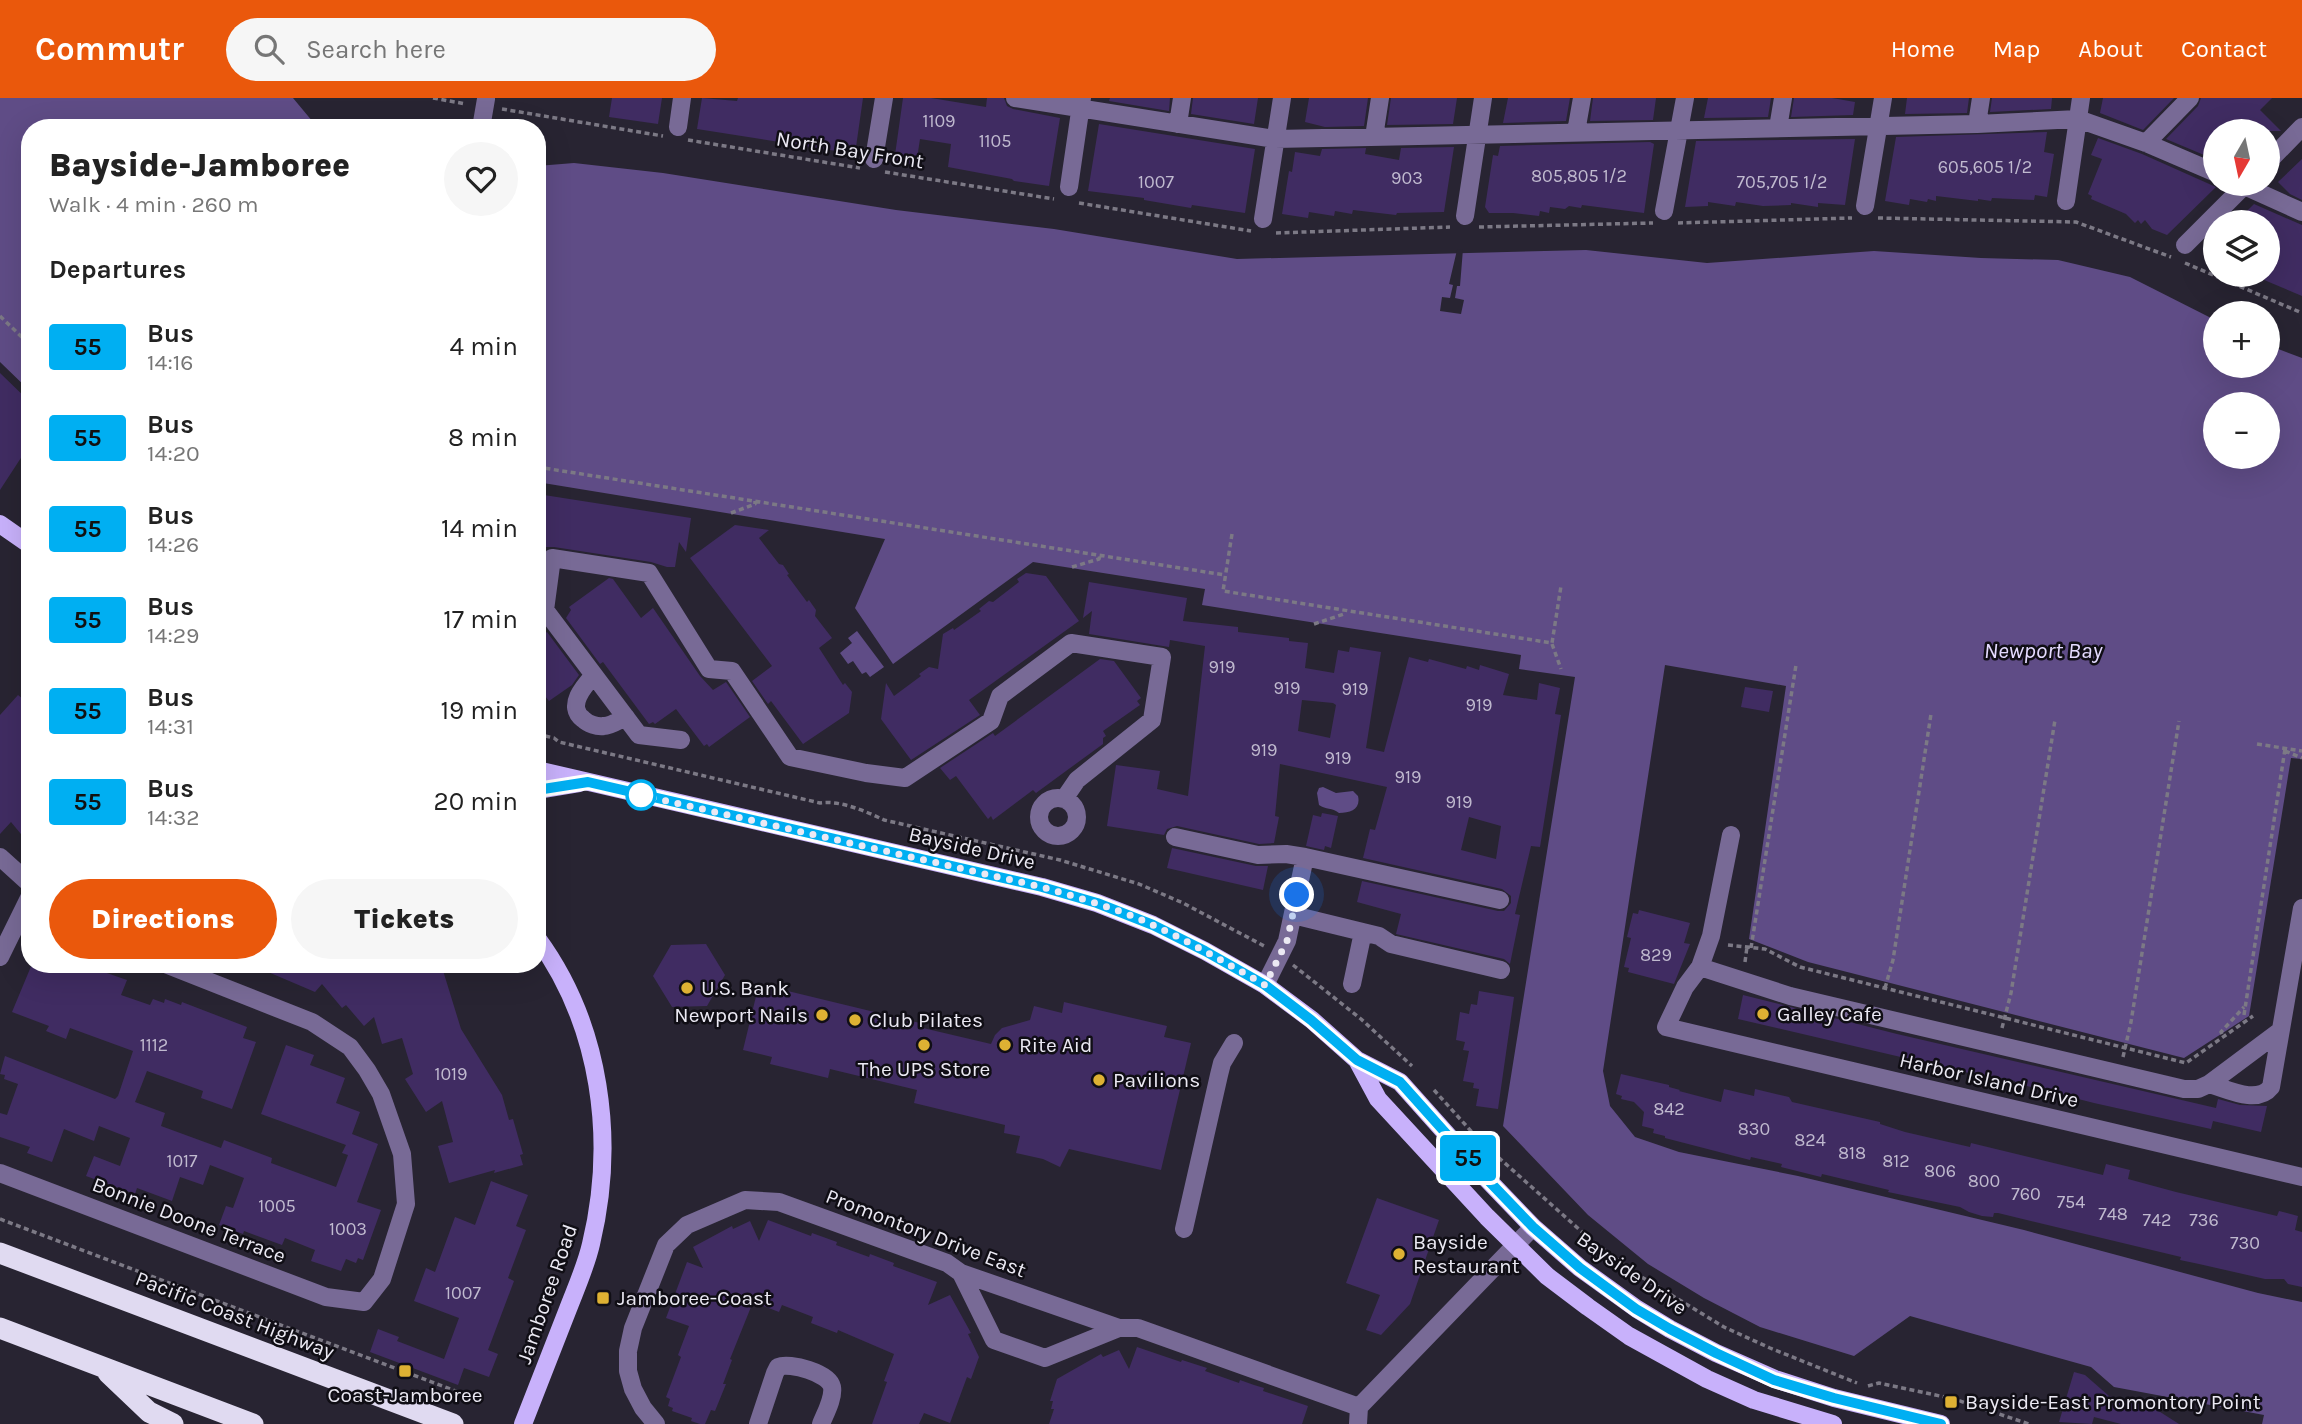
<!DOCTYPE html>
<meta charset="utf-8">
<style>
body{margin:0;font-family:Karla,sans-serif;background:#f6f6f6;color:#222;height:100vh;display:flex;flex-direction:column;font-size:26px;white-space:nowrap}
*{box-sizing:border-box;margin:0}
p{font-size:23px;color:#767676}
.icon{flex:none;width:38px;height:38px;fill:none;stroke:currentColor;stroke-width:2;stroke-linecap:round;stroke-linejoin:round}
.map{position:relative;flex:1;overflow:hidden}
.details{position:absolute;left:21px;top:21px;width:525px;height:854px;display:flex;flex-direction:column;background:#fff;border-radius:28px;box-shadow:0 7px 28px #0002}
.details>*{flex:none}
.badge{padding:0 14px;border-radius:5px;font-size:24px;line-height:46px}
.needle{width:46px;rotate:189deg}
.tools{position:absolute;left:2203px;top:21px;display:grid;gap:14px}
.tools a{display:grid;place-items:center;width:77px;height:77px;border-radius:50%;background:#fff;box-shadow:0 7px 28px #0002;font-size:35px}
.you{position:absolute;width:35px;height:35px;margin:-18px;border:5px solid #fff;border-radius:50%;background:#1a73e8;box-shadow:0 0 0 10px #1a73e833}
.map>.badge{position:absolute;translate:-50% -50%;box-shadow:0 0 0 4px #fff}
h2{padding:0 28px;font-size:26px;line-height:63px}
.round{display:grid;place-items:center;flex:none;width:74px;height:74px;border-radius:37px;background:#f6f6f6}
.summary{display:flex;align-items:center;justify-content:space-between;height:119px;padding:0 28px}
h1{font-size:33px;font-weight:800;line-height:52px}
.primary-button{display:flex;gap:14px;margin-top:auto;padding:14px 28px}
.primary-button a{flex:1;height:80px;border-radius:42px;background:#ea580c;color:#fff;font-size:28px;font-weight:800;line-height:80px;text-align:center}
.primary-button a+a{background:#f6f6f6;color:#222}
ul{padding:0;list-style:none}
li{display:flex;align-items:center;gap:21px;height:91px;padding:0 28px}
li div{flex:1}
li b{display:block;font-size:26px}
li em{font-style:normal}
li .badge{min-width:77px;font-weight:700;text-align:center}
header{display:flex;align-items:center;gap:42px;box-sizing:border-box;height:98px;padding:0 35px;background:#ea580c;color:#fff}
header strong{font-size:33px}
nav{display:flex;gap:38px;margin-inline-start:auto;font-size:24px}
.search{width:490px;height:63px;background:#f6f6f6;display:flex;align-items:center;gap:18px;box-sizing:border-box;padding:0 24px;border-radius:38px;color:#767676;font-size:26px}
.map>svg:first-child{display:block}
.water{fill:#5f4c86;fill-rule:evenodd}
.pier{fill:#282432}
.building{fill:#402c62;fill-rule:evenodd}
.lines{fill:none;stroke-linecap:round;stroke-linejoin:round}
.path{stroke:#7c7985;stroke-width:3.5;stroke-dasharray:5 3.5;stroke-linecap:butt}
.minor{stroke:#786a96;stroke-width:18}
.major{stroke:#c8b1fb;stroke-width:18}
.highway{stroke:#e0daf1;stroke-width:21}
.minor-bridge{stroke:#786a96;stroke-width:18}
.line-casing{stroke:#fff;stroke-width:16}
.line{stroke:#00aff2;stroke-width:10}
.walk{stroke:#ebe9f3;stroke-width:7;stroke-dasharray:0 12.6}
.stop-dot{fill:#fff;stroke:#00aff2;stroke-width:3.5}
.poi-dot{fill:#deb133;stroke:#100e15;stroke-width:2.5}
.labels{text-anchor:middle;stroke-width:5;stroke-linejoin:round;paint-order:stroke}
.number-label{font-size:18px;fill:#c0bacf}
.street-label{font-size:21px;fill:#ebe9f3;stroke:#100e15}
.poi-label{font-size:21px;fill:#ebe9f3;stroke:#100e15;text-anchor:start}
.water-label{font-size:23px;font-style:italic;fill:#e5dbff;stroke:#100e15}
</style>
<header>
<strong>Commutr</strong>
<div class="search"><svg class="icon" aria-label="search" viewBox="0 0 24 24"><circle cx="10" cy="10" r="6"/><path d="M15 15l6 6"/></svg>Search here</div>
<nav><a>Home</a><a>Map</a><a>About</a><a>Contact</a></nav>
</header>
<div class="map">
<svg width="2302" height="1326" viewBox="0 0 2302 1326">
<rect width="100%" height="100%" fill="#282432"/>
<path class="water" d="M0 0H293L313 24 346 30H30V293L0 264Z
M574 65 663 75 896 112 1054 131 1237 161 1586 152 1707 165 1874 153 1981 160 2058 162 2130 179 2215 222 2216 268H2268V247L2302 260V661L2291 660 2249 918 2184 960 1808 864 1749 841 1786 588 1665 567 1603 973 1610 1008 1635 1039 1679 1054 1798 1078 2024 1132 2258 1195 2302 1204V1326H2262L2264 1317 2114 1289 2091 1269 1910 1218 1854 1258 1760 1229 1704 1200 1648 1166 1588 1117 1503 1028 1575 579 1519 571 1521 557 1202 507 1205 491 1033 464 893 566 855 510 885 441 537 384V68ZM2216 306H2268V359H2216Z
M857 533 884 569 870 579 866 574 862 576 853 563 848 566 840 555 852 545 848 540Z
M1323 689 1336 695 1353 693 1358 698C1361 711 1351 715 1339 715 1332 709 1326 712 1319 707L1317 695 1319 690Z"/>
<path class="pier" d="M1463 151 1460 188H1457L1455 200 1464 202 1461 216 1440 213 1442 199 1450 200 1453 187 1449 186 1457 152Z"/>
<path class="building" d="M612 0H662L658 26 609 19Z
M702 0 737 3 738 0H863L855 56 697 31Z
M903 0H931L986 9 987 0H1004L1007 8 1013 11 1060 20 1049 88 1014 83 1012 81 948 69 951 46 920 41 916 67 894 64Z
M1110 0H1170L1169 13 1109 3Z
M1193 0H1258L1254 26 1191 16Z
M1309 0H1368L1364 28 1325 29 1305 24Z
M1391 0H1457L1453 26 1387 27Z
M1508 0H1570L1566 23 1503 25Z
M1593 0H1656L1653 22 1590 23Z
M1708 0H1771L1768 19 1704 20Z
M1794 0H1832L1855 4 1853 17 1791 19Z
M1907 0H1969L1967 15 1905 16Z
M1992 0H2052L2051 11 1990 14Z
M2103 0H2174L2143 32 2100 15Z
M2201 0H2272L2260 12 2281 33H2216V62L2166 41 2198 8Z
M1099 26 1255 51 1245 115 1192 107 1191 110 1144 102V100L1088 93Z
M2047 34 2044 54 2054 56 2047 99 2035 97 2034 102 1992 100 1991 103 1978 101V103L1936 98V103L1928 101 1927 104 1910 101 1909 107 1885 103 1896 39Z
M2098 40 2142 56 2216 89 2167 137 2152 131 2145 122 2141 126 2138 122 2135 125 2126 116 2091 101 2092 98 2088 96 2102 61 2091 57Z
M1855 41 1845 107 1818 105V109L1791 105V107L1763 108 1736 104 1735 108 1708 104V108L1685 109 1696 43Z
M1650 44 1654 46 1644 115 1582 107 1581 110 1569 108 1565 111 1550 109 1549 115 1540 113 1539 118 1513 115H1489L1485 109 1493 57 1498 58 1500 48Z
M1454 49 1444 114 1397 115 1396 117 1353 112 1352 116 1335 113 1334 118 1309 114 1308 120 1282 116 1289 73 1292 74 1295 54 1320 58 1322 51 1366 50 1365 56 1399 62 1401 50Z
M2302 61V102L2290 96 2278 84Z
M2254 106 2302 127V198L2257 179 2268 177V124H2236Z
M0 275 30 304V346L0 392Z
M544 397 691 420 686 454 679 444 675 469H667L651 464 554 449H544L545 443 537 442Z
M735 427 769 432 759 440 779 466 783 467 789 476 787 477 807 504 809 502 816 512 815 518 832 540 819 550 843 587 845 585 852 594 849 615 803 646 771 603 768 606 752 583 772 568 690 460Z
M1026 475 1046 478 1079 523 969 602 980 617 911 662 881 621 886 585 894 598 921 578 919 576 929 569 938 571 943 536 953 530 954 532 981 513 979 511 989 503 993 504 1019 484 1017 481Z
M609 480 613 481 641 520 653 510 700 578 713 592 726 584 750 619 709 649 707 646 704 648 676 611 655 626 653 624 649 626 603 564 600 566 566 520 571 512 569 509Z
M1089 484 1187 500 1183 523 1238 529V534L1289 540V543L1308 545 1305 570 1334 575 1338 552 1349 554 1350 549 1381 554 1366 650 1384 654 1409 559 1428 564 1429 561 1466 571 1467 568 1479 572 1480 567 1509 576 1503 597 1537 602 1539 585 1560 590 1555 616 1561 617 1540 749 1531 748 1515 816 1520 817 1510 866 1504 861 1396 836 1401 816 1357 804 1362 783 1498 813H1504L1511 805V798L1502 791 1363 760 1370 731 1375 732 1387 689 1280 666 1275 718 1279 719 1274 745 1259 746 1177 728 1167 731 1164 737 1107 728 1116 667 1160 673 1157 691 1188 698 1205 548 1170 542 1169 549 1089 536 1092 513 1083 520ZM1302 602 1333 605 1336 607 1330 640 1298 633ZM1469 719 1501 728 1496 761 1461 752Z
M547 534 579 577 572 587 549 603 537 588V541Z
M1100 561 1114 563 1141 600 1137 603 1140 607 1103 633 1106 638 1103 640V646L1066 673 1036 695 1033 692 993 722 991 718 988 721 956 678 950 682 940 670 993 635 995 638Z
M1745 589 1773 593 1769 614 1741 609Z
M18 597 30 607V747L11 724 0 736V617Z
M1322 715 1338 718 1331 750 1325 748 1324 752 1306 748 1313 717 1321 719Z
M1172 750 1256 768H1268L1263 792 1167 770Z
M1639 812 1690 825 1684 845 1690 846 1674 886 1628 874 1629 870 1624 869 1631 840 1627 839 1633 815 1638 816Z
M706 846 725 877 707 908 672 909 653 878 671 847Z
M32 866H81L127 882 121 897 150 907 153 901 164 905 165 901 181 907 182 904 247 929 243 940 256 944 232 1011 201 1000 203 993 147 973 135 1004 165 1015 161 1028 221 1050 224 1042 272 1060 271 1065 336 1089 348 1057 342 1055 346 1047 261 1016 286 947 314 957 310 967 345 980 336 1005 360 1014 352 1036 378 1046 357 1104 381 1112 363 1162 358 1160 356 1165 346 1161 341 1173 311 1163 315 1152 285 1140 282 1147 244 1133 243 1136 219 1127 226 1108 233 1110 244 1080 210 1067 203 1087 180 1079 172 1103 137 1090 135 1096 86 1078 94 1058 120 1068 130 1040 99 1028 94 1043 64 1031 52 1064 27 1055 30 1049 0 1039V1015L7 1017 18 986 4 981 5 977 0 976 5 958 115 1001 118 998 133 953 70 930 66 941 46 933 49 928 12 914Z
M249 866H441L461 931 502 997 509 1022 513 1021 523 1056 520 1057 523 1067 494 1075 495 1072 449 1085 438 1048 453 1044 442 1003 426 1014 405 981 413 976 402 940 382 946 374 919 364 928 346 907 342 910 322 886 315 894Z
M759 886 924 926 923 930 991 946 995 937 1002 930 1030 922 1034 908 1062 915 1064 904 1167 928 1164 939 1191 945 1161 1072 1069 1051 1060 1069 1043 1061 1016 1055 1020 1038 1004 1035 1005 1027 914 1005 917 992 830 971 828 980 770 966 772 959 743 952Z
M1479 893 1514 899 1498 1011 1476 1008 1479 991 1473 990 1474 985 1463 983 1469 953 1463 952 1465 944 1456 942 1460 914 1469 916 1471 906 1477 907Z
M1743 897 1897 936 2216 1010 2218 1001 2240 1007 2267 1008 2261 1034 2213 1023 2211 1031 2094 1005 2015 985V983L1987 977 1986 979 1738 921Z
M1621 976 1669 987V989L1680 992 1679 993 1721 1004 1724 991 1754 998 1755 991 1789 999 1792 1004 1880 1024V1026L1905 1034 1970 1049 1971 1045 2103 1077 2106 1066 2130 1072 2128 1081 2176 1094 2277 1118 2279 1113 2298 1118 2295 1132 2302 1134V1189L2288 1186 2284 1181H2265L2199 1166 2180 1162 2181 1159 1998 1115H1994L1993 1119 1982 1118 1969 1114 1960 1109 1888 1094 1889 1092 1822 1076 1821 1079 1781 1069 1782 1066 1751 1059 1750 1062 1665 1040V1038L1653 1035 1654 1031 1642 1028 1644 1014 1634 1004 1621 1001 1622 998 1616 996Z
M491 1083 528 1097 516 1128 526 1132 508 1180 514 1183 488 1252 498 1256 489 1279 464 1270 458 1287 370 1254 378 1231 399 1239 397 1243 444 1261 459 1220 414 1203 426 1170 435 1174 455 1119 475 1127Z
M1377 1100 1439 1122 1410 1206 1381 1237 1366 1232 1380 1197 1346 1185Z
M768 1122 811 1138 812 1135 837 1144 836 1147 869 1159 870 1156 894 1165 893 1168 937 1184 928 1207 950 1197 971 1235 968 1236 979 1259 971 1281 967 1279 950 1325 924 1315 919 1326H872L887 1284 884 1283 894 1256 838 1232 837 1235 811 1225 813 1219 782 1207 779 1214 753 1204 730 1261 732 1262 723 1286H726L715 1313 711 1312 705 1326H700L691 1323 692 1320 672 1313 673 1310 668 1308 670 1301 666 1299 681 1259 678 1257 689 1228 666 1220 687 1164 703 1170 693 1149 732 1128 733 1131 750 1123 759 1143Z
M1137 1249 1181 1264 1182 1262 1207 1270 1205 1273 1239 1285 1240 1282 1254 1287 1264 1290 1263 1293 1308 1308 1302 1326H1049L1054 1311H1051L1053 1303H1050L1057 1281 1101 1256 1103 1259 1119 1252 1129 1271Z
M2074 1274 2085 1277 2109 1298 2144 1307 2146 1305 2179 1326H2121L2094 1319 2092 1326 2059 1324Z"/>
<g class="lines">
<path class="path" d="M433 0 466 6
M502 11 663 38
M688 42 860 70
M885 74 1054 101
M1079 105 1251 133
M1878 120 2076 124 2171 159
M1678 125 1852 120
M1479 129 1653 125
M1276 135 1450 129
M2185 165 2302 215
M0 218 30 247
M537 369 1225 477
M731 415 755 406V403
M1232 436 1223 493 1552 545 1561 488
M1072 469 1099 461 1100 457
M1314 526 1344 516V512
M1552 546 1561 571
M537 636 554 640 559 644 820 705C840 702 865 713 884 722L1060 762 1139 786 1183 805 1266 849
M2257 646 2302 653
M2285 653 2302 660
M1728 847 1765 851 1800 869 2186 965 2253 918
M1751 850 1796 567
M1745 864 1747 849
M1293 867 1361 921 1412 968
M1885 890 1893 862 1931 616
M2244 917 2285 651
M2002 930 2011 895 2055 622
M2222 936 2221 934 2244 909
M2123 959 2131 924 2179 623
M1434 992 1480 1043 1590 1141 1635 1175 1724 1229 1770 1250 1857 1285
M0 1121 469 1298
M1868 1288 1879 1285 1954 1301 2029 1326"/>
<path class="minor" d="M1015 0 1275 41 1977 26 2078 21 2146 45 2216 75
M1178 26 1182 0
M1977 26 1981 0
M678 29 682 0
M1778 30 1783 0
M1576 34 1582 0
M1374 39 1380 0
M2146 45 2190 0
M874 61 884 0
M2268 64 2302 29
M2240 86 2302 114
M1069 89 1082 0
M2066 103 2081 0
M1865 108 1883 0
M1664 113 1685 0
M1465 118 1483 0
M1263 121 1282 0
M2185 147 2246 86
M594 577C584 588 566 608 583 621 588 626 597 629 604 628 611 628 619 622 626 619
M681 642 639 637 545 512 552 460 649 475 709 571 732 573 790 659 866 675 905 680 991 623 1000 598 1071 545 1162 559 1152 622 1077 682 1064 701
M1039 719a19 19 0 1 1 38 0a19 19 0 1 1-38 0Z
M1731 737 1711 838 1700 869 1685 889 1666 929 2302 1079
M1175 739 1258 757 1286 756 1305 759 1500 802
M0 759 30 786
M1293 817 1379 838 1391 846 1501 872
M0 859 30 798
M1700 869 1790 898 2184 991H2198L2209 986 2280 933
M1352 886 1363 834
M1265 887 1287 843 1305 759
M2209 986C2227 991 2257 1007 2271 989L2302 810
M0 1075 326 1199 364 1204 382 1181 406 1106 402 1056 381 996 367 972 350 949 312 924 165 866
M1184 1131 1219 977 1222 965 1234 945
M961 1175 994 1242 1045 1260 1119 1230
M656 1326 643 1310 633 1291 628 1273V1253L633 1230 666 1147 687 1127 745 1102 779 1104 947 1165 961 1175 1119 1230H1138L1359 1309
M758 1326 775 1275 778 1269C790 1264 829 1275 832 1289 834 1300 825 1316 821 1326
M1358 1326 1359 1309 1533 1129"/>
<path class="major" d="M0 426 30 447
M537 672 1042 789 1097 805 1153 827 1205 853 1265 887 1312 922 1357 962 1400 984 1484 1078 1533 1129 1580 1170 1637 1211 1670 1231 1716 1255 1775 1281 1834 1300 1941 1326
M537 692 579 685
M1357 962 1378 1001 1487 1119 1547 1178 1588 1209 1629 1238 1707 1281 1754 1302 1833 1326
M523 1326C538 1288 553 1250 568 1211 576 1190 586 1168 591 1146 616 1042 601 927 537 840"/>
<path class="highway" d="M0 1155 453 1326
M0 1230 253 1326
M108 1275 149 1314 173 1326"/>
<path class="minor-bridge" d="M481 30 486 1"/>
</g>
<g class="lines">
<defs>
<path id="line" d="M537 692 588 684 1042 789 1097 805 1153 827 1205 853 1265 887 1311 922 1357 962 1400 984 1484 1078 1533 1129 1580 1170 1636 1211 1670 1231 1716 1255 1774 1282 1834 1300 1941 1326"/>
</defs>
<use href="#line" class="line-casing"/>
<use href="#line" class="line"/>
<path class="walk" d="M641 697 1042 789C1080 800 1119 811 1155 828 1192 845 1228 866 1265 887L1287 843 1297 797"/>
</g>
<circle class="stop-dot" cx="641" cy="697" r="14"/>
<g class="poi-dot">
<circle cx="687" cy="890" r="7"/>
<circle cx="1763" cy="916" r="7"/>
<circle cx="822" cy="917" r="7"/>
<circle cx="855" cy="922" r="7"/>
<circle cx="924" cy="947" r="7"/>
<circle cx="1005" cy="947" r="7"/>
<circle cx="1099" cy="982" r="7"/>
<circle cx="1399" cy="1156" r="7"/>
<rect x="596" y="1193" width="14" height="14" rx="3.5"/>
<rect x="398" y="1266" width="14" height="14" rx="3.5"/>
<rect x="1944" y="1297" width="14" height="14" rx="3.5"/>
</g>
<g class="labels">
<g class="number-label">
<text x="939" y="29">1109</text>
<text x="995" y="49">1105</text>
<text x="1985" y="75">605,605 1/2</text>
<text x="1579" y="84">805,805 1/2</text>
<text x="1407" y="86">903</text>
<text x="1156" y="90">1007</text>
<text x="1782" y="90">705,705 1/2</text>
<text x="1222" y="575">919</text>
<text x="1287" y="596">919</text>
<text x="1355" y="597">919</text>
<text x="1479" y="613">919</text>
<text x="1264" y="658">919</text>
<text x="1338" y="666">919</text>
<text x="1408" y="685">919</text>
<text x="1459" y="710">919</text>
<text x="1656" y="863">829</text>
<text x="154" y="953">1112</text>
<text x="451" y="982">1019</text>
<text x="1669" y="1017">842</text>
<text x="1754" y="1037">830</text>
<text x="1810" y="1048">824</text>
<text x="1852" y="1061">818</text>
<text x="182" y="1069">1017</text>
<text x="1896" y="1069">812</text>
<text x="1940" y="1079">806</text>
<text x="1984" y="1089">800</text>
<text x="2026" y="1102">760</text>
<text x="2071" y="1110">754</text>
<text x="277" y="1114">1005</text>
<text x="2113" y="1122">748</text>
<text x="2157" y="1128">742</text>
<text x="2204" y="1128">736</text>
<text x="348" y="1137">1003</text>
<text x="2245" y="1151">730</text>
<text x="463" y="1201">1007</text>
</g>
<g class="street-label">
<text transform="translate(850 52) rotate(9)" y="7">North Bay Front</text>
<text transform="translate(972 750) rotate(13)" y="7">Bayside Drive</text>
<text transform="translate(1989 982) rotate(13)" y="7">Harbor Island Drive</text>
<text transform="translate(189 1122) rotate(21)" y="7">Bonnie Doone Terrace</text>
<text transform="translate(926 1135) rotate(21)" y="7">Promontory Drive East</text>
<text transform="translate(1632 1175) rotate(35)" y="7">Bayside Drive</text>
<text transform="translate(547 1196) rotate(-71)" y="7">Jamboree Road</text>
<text transform="translate(235 1217) rotate(21)" y="7">Pacific Coast Highway</text>
</g>
<g class="poi-label">
<text x="701" y="897">U.S. Bank</text>
<text x="1777" y="923">Galley Cafe</text>
<text x="808" y="924" text-anchor="end">Newport Nails</text>
<text x="869" y="929">Club Pilates</text>
<text x="1019" y="954">Rite Aid</text>
<text x="924" y="978" text-anchor="middle">The UPS Store</text>
<text x="1113" y="989">Pavilions</text>
<text x="1413" y="1151">Bayside<tspan x="1413" dy="24">Restaurant</tspan></text>
<text x="617" y="1207">Jamboree-Coast</text>
<text x="405" y="1304" text-anchor="middle">Coast-Jamboree</text>
<text x="1965" y="1311">Bayside-East Promontory Point</text>
</g>
<g class="water-label">
<text x="2043" y="560">Newport Bay</text>
</g>
</g>
</svg>
<div class="tools">
<a><svg class="needle" viewBox="-14 -14 28 28"><path d="M0-13l5 13h-10z" fill="#e53935"/><path d="M0 13l5-13h-10z" fill="#767676"/></svg></a>
<a><svg class="icon" aria-label="layers" viewBox="0 0 24 24"><path d="M12 4l9 5-9 5-9-5zM3 14l9 5 9-5"/></svg></a>
<a>+</a>
<a>−</a>
</div>
<div class="you" style="left:1297px;top:797px"></div>
<b class="badge" style="left:1468px;top:1060px;background:#00aff2;color:#111">55</b>
<section class="details">
<div class="summary"><div><h1>Bayside-Jamboree</h1><p>Walk · 4 min · 260 m</p></div><a class="round"><svg class="icon" aria-label="heart" viewBox="0 0 24 24"><path d="M12 20l-8-8c-3-5 5-10 8-4 3-6 11-1 8 4z"/></svg></a></div>
<h2>Departures</h2>
<ul>
<li><span class="badge" style="background:#00aff2;color:#111">55</span><div><b>Bus</b><p>14:16</p></div><em>4 min</em></li>
<li><span class="badge" style="background:#00aff2;color:#111">55</span><div><b>Bus</b><p>14:20</p></div><em>8 min</em></li>
<li><span class="badge" style="background:#00aff2;color:#111">55</span><div><b>Bus</b><p>14:26</p></div><em>14 min</em></li>
<li><span class="badge" style="background:#00aff2;color:#111">55</span><div><b>Bus</b><p>14:29</p></div><em>17 min</em></li>
<li><span class="badge" style="background:#00aff2;color:#111">55</span><div><b>Bus</b><p>14:31</p></div><em>19 min</em></li>
<li><span class="badge" style="background:#00aff2;color:#111">55</span><div><b>Bus</b><p>14:32</p></div><em>20 min</em></li>
</ul>
<div class="primary-button"><a>Directions</a><a>Tickets</a></div>
</section>
</div>
